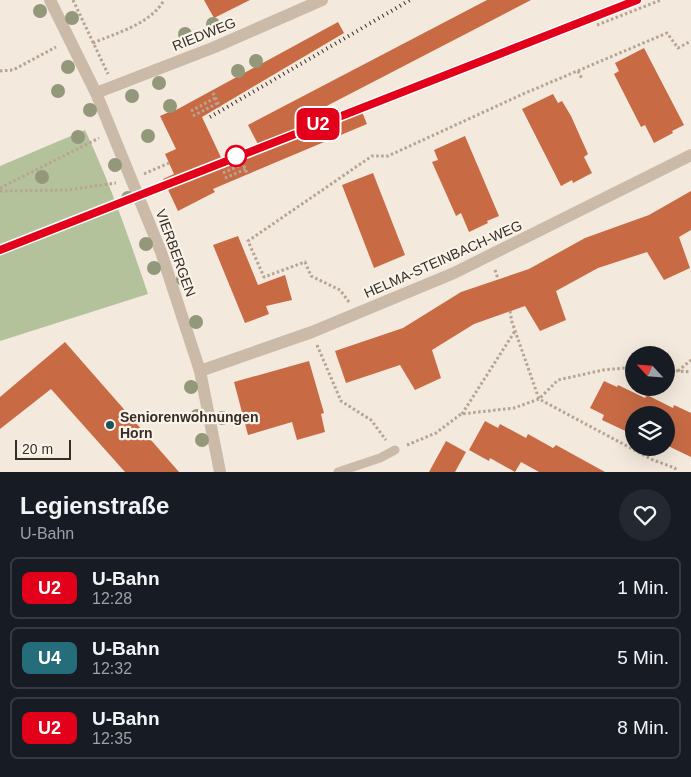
<!DOCTYPE html>
<html lang="de">
<meta charset="utf-8">
<style>
body{margin:0;font-family:Arial,sans-serif;background:#242831;color:#f1f3f6;height:100vh;display:flex;flex-direction:column;font-size:19px;white-space:nowrap}
*{box-sizing:border-box;margin:0}
p{font-size:16px;color:#9ea1a6}
.icon{flex:none;width:28px;height:28px;fill:none;stroke:currentColor;stroke-width:2;stroke-linecap:round;stroke-linejoin:round}
.map{position:relative;height:472px;overflow:hidden}
.drawer{display:flex;flex-direction:column;background:#171b24;flex:1}
.drawer>*{flex:none}
.badge{padding:0 10px;border-radius:8px;font-size:18px;line-height:32px}
.needle{width:32px;rotate:296deg}
.tools{position:absolute;left:625px;top:346px;display:grid;gap:10px}
.tools a{display:grid;place-items:center;width:50px;height:50px;border-radius:50%;background:#171b24;box-shadow:0 5px 20px #0002;font-size:25px}
.scale{position:absolute;left:15px;bottom:12px;width:56px;box-sizing:border-box;padding-left:5px;border:2px solid #382e28;border-top:0;font-size:14px;line-height:18px;white-space:nowrap;color:#382e28;-webkit-text-stroke:4px #faf3e9;paint-order:stroke}
.map>.badge{position:absolute;translate:-50% -50%;box-shadow:0 0 0 2px #fff}
.round{display:grid;place-items:center;flex:none;width:52px;height:52px;border-radius:26px;background:#242831}
.overview{display:flex;align-items:center;justify-content:space-between;height:85px;padding:0 20px}
h1{font-size:24px;font-weight:700;line-height:38px}
ul{padding:0;list-style:none}
li{display:flex;align-items:center;gap:15px;height:62px;margin:0 10px 8px;padding:0 10px;border:2px solid #363941;border-radius:8px}
li div{flex:1}
li b{display:block;font-size:19px}
li em{font-style:normal}
li .badge{min-width:55px;font-weight:700;text-align:center}
.map>svg:first-child{display:block}
.green{fill:#b4c29c}
.building{fill:#c86b45}
.lines{fill:none;stroke-linecap:round;stroke-linejoin:round}
.path{stroke:#b7a492;stroke-width:3;stroke-dasharray:2.5 2.5;stroke-linecap:butt}
.lane{stroke:#cbbaa8;stroke-width:9}
.street{stroke:#cbbaa8;stroke-width:12}
.rail{stroke:#382e28;stroke-width:4;stroke-dasharray:1 4;stroke-linecap:butt}
.tree{fill:#93987b}
.line-casing{stroke:#fff;stroke-width:11}
.line{stroke:#e2001a;stroke-width:8}
.stop-dot{fill:#fff;stroke:#e2001a;stroke-width:2.5}
.poi-dot{fill:#1d535a;stroke:#faf3e9;stroke-width:2}
.labels{text-anchor:middle;stroke-width:4.5;stroke-linejoin:round;paint-order:stroke}
.street-label{font-size:14px;fill:#382e28;stroke:#faf3e9}
.poi-label{font-size:14px;font-weight:bold;fill:#382e28;stroke:#faf3e9;text-anchor:start}
</style>
<div class="map">
<svg width="691" height="472" viewBox="0 0 691 472">
<rect width="100%" height="100%" fill="#f3e9dc"/>
<path class="green" d="M85 130C110 183 129 238 148 294L0 341V166Z"/>
<path class="building" d="M204 0H250L214 18Z
M487 0H531L317 111 324 126 362 112 367 124 227 183 213 189 215 192 178 211 163 179 174 174 165 154 176 149 160 116 176 109V110L338 22 344 33 202 117 224 164 261 150 248 125Z
M644 48 684 125 672 131 673 133 654 143 645 125 641 127 614 74 619 71 615 63Z
M553 94 558 103 562 101 571 116 588 154 584 157 592 173 573 183 572 180 561 186 522 109Z
M465 136 499 216 487 221 488 223 469 232 461 213 456 216 432 162 438 160 434 150Z
M373 173 405 255 374 268 342 185Z
M691 191V230L679 237 690 268 664 280 647 252 598 268 556 291 566 320 540 331 525 306 474 324 432 350 441 378 415 390 400 365 346 383 335 351 403 328 461 292 529 269 585 238 649 215Z
M238 236 258 285 285 275 292 300 266 306 269 314 245 323 213 245Z
M65 342 179 472H125L51 389 0 429V397Z
M309 361 324 413 321 414 325 432 297 440 292 422 248 435 234 382Z
M604 381 617 387 618 385 645 398 647 395 673 408 674 405 691 413V457L666 445V415H634V435L602 420 604 415 590 408Z
M485 421 498 428 500 424 526 438 528 434 553 448 556 445 605 472H539L521 462 515 472 490 458 489 461 469 450Z
M446 441 466 452 455 472H429Z"/>
<g class="lines">
<path class="path" d="M73 0 108 74
M597 25 661 0
M93 43C116 33 151 24 164 0
M0 71 13 70 56 47
M578 71 582 79
M213 93 220 107
M191 111 215 98
M193 116 218 103
M242 161 247 173
M223 173 243 164
M144 174 169 163
M225 178 246 169
M0 188 99 138
M0 191 67 190 116 183
M495 270 498 279
M349 302 340 290 311 276 305 262 264 277 248 241 372 156H388L523 94 667 33 678 48 691 41
M510 311 512 322 539 399 653 460 675 468 676 472
M317 345 341 401 371 420 386 440
M666 370 691 372
M678 371 691 360
M462 414 515 331
M407 445 436 433 461 414 514 408 539 399 558 380 603 370 624 368H634"/>
<path class="lane" d="M338 472 380 458 395 450"/>
<path class="street" d="M50 0 96 93 161 252 200 371 220 472
M96 93 215 47 322 0
M200 371 312 332 454 273 691 155"/>
<path class="rail" d="M210 117 410 0
M228 159 637 0"/>
</g>
<g class="tree">
<circle cx="40" cy="11" r="7"/>
<circle cx="72" cy="18" r="7"/>
<circle cx="213" cy="24" r="7"/>
<circle cx="185" cy="34" r="7"/>
<circle cx="256" cy="61" r="7"/>
<circle cx="68" cy="67" r="7"/>
<circle cx="238" cy="71" r="7"/>
<circle cx="159" cy="83" r="7"/>
<circle cx="58" cy="91" r="7"/>
<circle cx="132" cy="96" r="7"/>
<circle cx="170" cy="106" r="7"/>
<circle cx="90" cy="110" r="7"/>
<circle cx="148" cy="136" r="7"/>
<circle cx="78" cy="137" r="7"/>
<circle cx="115" cy="165" r="7"/>
<circle cx="42" cy="177" r="7"/>
<circle cx="128" cy="198" r="7"/>
<circle cx="146" cy="244" r="7"/>
<circle cx="154" cy="268" r="7"/>
<circle cx="183" cy="279" r="7"/>
<circle cx="196" cy="322" r="7"/>
<circle cx="191" cy="387" r="7"/>
<circle cx="197" cy="416" r="7"/>
<circle cx="222" cy="418" r="7"/>
<circle cx="202" cy="440" r="7"/>
</g>
<g class="lines">
<defs>
<path id="line" d="M0 250 637 0"/>
</defs>
<use href="#line" class="line-casing"/>
<use href="#line" class="line"/>
</g>
<circle class="stop-dot" cx="236" cy="156" r="10"/>
<circle class="poi-dot" cx="110" cy="425" r="5"/>
<g class="labels">
<g class="street-label">
<text transform="translate(204 34) rotate(-22)" y="5">RIEDWEG</text>
<text transform="translate(176 253) rotate(70)" y="5">VIERBERGEN</text>
<text transform="translate(443 259) rotate(-24)" y="5">HELMA-STEINBACH-WEG</text>
</g>
<g class="poi-label">
<text x="120" y="422">Seniorenwohnungen<tspan x="120" dy="16">Horn</tspan></text>
</g>
</g>
</svg>
<div class="tools">
<a><svg class="needle" viewBox="-14 -14 28 28"><path d="M0-13l5 13h-10z" fill="#e53935"/><path d="M0 13l5-13h-10z" fill="#9ea1a6"/></svg></a>
<a><svg class="icon" aria-label="layers" viewBox="0 0 24 24"><path d="M12 4l9 5-9 5-9-5zM3 14l9 5 9-5"/></svg></a>
</div>
<div class="scale">20 m</div>
<b class="badge" style="left:318px;top:124px;background:#e2001a;color:#fff">U2</b>
</div>
<section class="drawer">
<div class="overview"><div><h1>Legienstraße</h1><p>U-Bahn</p></div><a class="round"><svg class="icon" aria-label="heart" viewBox="0 0 24 24"><path d="M12 20l-8-8c-3-5 5-10 8-4 3-6 11-1 8 4z"/></svg></a></div>
<ul>
<li><span class="badge" style="background:#e2001a;color:#fff">U2</span><div><b>U-Bahn</b><p>12:28</p></div><em>1 Min.</em></li>
<li><span class="badge" style="background:#256d7b;color:#fff">U4</span><div><b>U-Bahn</b><p>12:32</p></div><em>5 Min.</em></li>
<li><span class="badge" style="background:#e2001a;color:#fff">U2</span><div><b>U-Bahn</b><p>12:35</p></div><em>8 Min.</em></li>
</ul>
</section>
